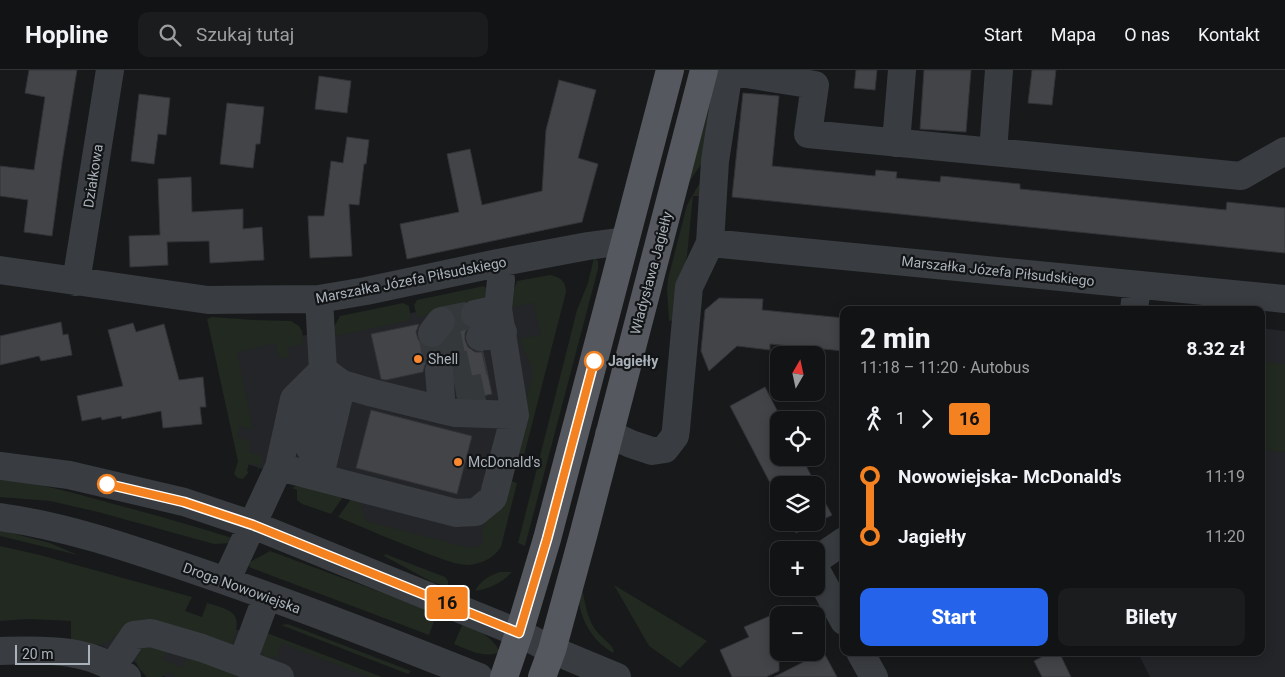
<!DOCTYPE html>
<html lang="pl">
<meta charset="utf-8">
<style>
body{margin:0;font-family:Roboto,sans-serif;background:#1b1c1d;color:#f1f3f6;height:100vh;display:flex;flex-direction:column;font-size:19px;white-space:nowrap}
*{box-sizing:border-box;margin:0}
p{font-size:16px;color:#9c9ea0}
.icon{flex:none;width:28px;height:28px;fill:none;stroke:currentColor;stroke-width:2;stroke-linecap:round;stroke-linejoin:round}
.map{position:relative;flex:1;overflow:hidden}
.sheet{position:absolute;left:840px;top:236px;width:425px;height:350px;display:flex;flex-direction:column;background:#121314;border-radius:10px;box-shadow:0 2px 12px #0003,0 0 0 1px #313234}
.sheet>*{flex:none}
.badge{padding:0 10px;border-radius:4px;font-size:18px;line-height:32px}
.needle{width:32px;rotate:9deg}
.tools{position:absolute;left:770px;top:276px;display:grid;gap:10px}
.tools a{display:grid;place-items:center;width:55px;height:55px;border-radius:10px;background:#121314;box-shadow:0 2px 12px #0003,0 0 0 1px #313234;font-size:25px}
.scale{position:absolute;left:15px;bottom:12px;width:75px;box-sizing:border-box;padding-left:5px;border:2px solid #aab3bb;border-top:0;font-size:14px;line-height:18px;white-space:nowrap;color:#aab3bb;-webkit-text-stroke:4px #131416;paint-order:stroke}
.map>.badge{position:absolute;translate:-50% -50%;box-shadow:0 0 0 2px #fff}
.legs{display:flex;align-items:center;gap:8px;height:55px;padding:0 20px;font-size:16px}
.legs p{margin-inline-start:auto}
.overview{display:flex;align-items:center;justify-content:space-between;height:85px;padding:0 20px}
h1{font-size:28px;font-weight:800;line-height:38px}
.primary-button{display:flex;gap:10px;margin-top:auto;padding:10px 20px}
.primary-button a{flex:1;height:58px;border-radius:10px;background:#2563eb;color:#fff;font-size:20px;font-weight:800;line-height:58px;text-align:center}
.primary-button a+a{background:#1b1c1d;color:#f1f3f6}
ul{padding:0 20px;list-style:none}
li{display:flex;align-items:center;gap:18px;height:60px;font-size:19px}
li i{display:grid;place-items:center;width:8px;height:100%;margin:0 6px;background:currentColor}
li i::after{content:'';width:12px;height:12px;margin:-6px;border:4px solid;border-radius:50%;background:#121314}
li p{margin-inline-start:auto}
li:first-child i{background:linear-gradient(#0000 50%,currentColor 0)}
li:last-child i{background:linear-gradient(currentColor 50%,#0000 0)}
header{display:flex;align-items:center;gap:30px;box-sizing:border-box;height:70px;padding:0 25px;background:#121314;border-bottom:1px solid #313234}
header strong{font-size:24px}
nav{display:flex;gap:28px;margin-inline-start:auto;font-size:18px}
.search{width:350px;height:45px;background:#1b1c1d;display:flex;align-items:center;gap:12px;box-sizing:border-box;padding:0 18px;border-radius:10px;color:#9c9ea0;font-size:19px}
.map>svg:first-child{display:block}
.built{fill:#242528}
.green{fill:#212920}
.building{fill:#424448;stroke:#323337}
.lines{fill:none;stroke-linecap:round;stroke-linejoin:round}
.minor-tunnel{stroke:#35383b;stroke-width:28;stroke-dasharray:28 14;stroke-linecap:butt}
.minor{stroke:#393c40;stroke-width:28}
.major{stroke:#55595f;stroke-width:28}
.line-1-casing{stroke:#fff;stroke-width:11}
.line-1{stroke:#f58220;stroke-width:8}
.poi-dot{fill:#fa8831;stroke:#131416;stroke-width:2}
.stop-1-dot{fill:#fff;stroke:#f58220;stroke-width:2.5}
.labels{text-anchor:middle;stroke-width:4.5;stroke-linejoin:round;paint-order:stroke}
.street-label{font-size:14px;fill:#aab3bb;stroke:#131416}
.poi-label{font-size:14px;fill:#aab3bb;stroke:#131416;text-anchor:start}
.stop-label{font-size:14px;font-weight:bold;fill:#aab3bb;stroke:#131416;text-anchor:start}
</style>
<header>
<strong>Hopline</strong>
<div class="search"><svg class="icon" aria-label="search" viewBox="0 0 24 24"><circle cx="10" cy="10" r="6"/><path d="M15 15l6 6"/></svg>Szukaj tutaj</div>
<nav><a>Start</a><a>Mapa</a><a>O nas</a><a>Kontakt</a></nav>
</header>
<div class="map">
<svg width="1285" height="607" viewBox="0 0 1285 607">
<rect width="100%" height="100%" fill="#18191b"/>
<path class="built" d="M555 213 558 218 489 477 431 484 340 447 352 428 238 391 215 284Z
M1261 258 1285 261V607H1150L1138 583 1261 582Z
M136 540 269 566 374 607H166L93 572Z"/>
<path class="green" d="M710 29 704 90 685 118Z
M702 109 700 126H693L687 186 680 219 677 249 669 251 667 219 668 209 687 135Z
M594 188 598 191V199L525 476 518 473 577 240 588 213Z
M550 205C560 207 566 211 566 222L521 397 511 391 532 307C533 291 523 283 520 269L541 265 534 233 513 237 514 219 517 211Z
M484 216 487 219 485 229 479 234 417 247 414 235 417 230Z
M403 233 409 236 411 248 406 251 336 266 334 257 340 246Z
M212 247 254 250 291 251 299 256 302 261 303 274 288 277 289 287 280 289 275 273 237 282 253 360 240 356 237 367 251 372 249 382 263 386V392L257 402 259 395 249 393 247 401 249 402 243 409 238 408 234 404 238 391 207 249Z
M1261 292 1285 294V382L1261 380Z
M506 409 517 413 501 477C494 488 482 494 468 495 456 495 443 489 431 485 399 473 369 460 338 447L354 425 358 427 366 451 469 478 483 475 482 459Z
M0 410C37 412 74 423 110 433 151 444 192 455 232 468V473L214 474 98 442 50 431 0 427Z
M296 416 346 423 331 444 302 434 297 430V420L292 418Z
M0 460 50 473 78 485 0 466Z
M0 476 40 485 192 527 185 541 202 547 207 533C237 541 243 545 231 577 210 569 163 549 143 550 123 550 115 577 93 575 86 574 78 571 71 570V551L29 549 0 551Z
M270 481 437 543 429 565 249 497 250 492Z
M385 484 445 507 448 511V517L432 512 384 486Z
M500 502H512C502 513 490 519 475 521 481 510 489 506 500 502Z
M614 515 707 571 680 598 649 576Z
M578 519 583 523C586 538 588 551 598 563 603 569 612 574 614 581L613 583C590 569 578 546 578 519Z
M463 553C478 560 492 566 500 582 484 589 469 580 454 574Z
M288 554 411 601 408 604 281 555Z
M267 563 382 607H369L281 573 276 586 271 588 264 586 260 579Z
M147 574 168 578 163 590 183 598 188 585 238 602 236 607H175L170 601 162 607H147C133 594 132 587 147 574Z"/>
<path class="building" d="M29 0H77L62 92 52 166 24 162 28 130 0 126V96L34 100 45 27 25 23Z
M856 0H877L875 20 854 18Z
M924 0H971L966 62 920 59Z
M1032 0H1056L1052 35 1028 33Z
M319 6 351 11 347 43 315 39Z
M559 10 596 20 578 88 598 94 582 152 407 189 400 154 459 142 447 84 470 79 482 135 542 121 546 60Z
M743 23 779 26 772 96 875 106 876 100 897 102 896 108 940 112 941 106 1020 114V119L1226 140 1227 132 1285 138V183L732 127Z
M139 24 170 28 166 65 158 64 154 94 131 91Z
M227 33 264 37 260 74H256L253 98 220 94Z
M347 67 369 70 366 94H364L359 135 349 134 352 186 310 188 308 146H324L331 91 343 93Z
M191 107 192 142 243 139V159L262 157 264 190 210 193 209 171 167 172 168 195 130 197 129 166 160 165 158 109Z
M719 228 763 229 762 240 844 248V281L770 274V280L737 276 709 301 701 281 705 240Z
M460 246 463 254 468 258 465 263V270L468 277 475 282H483L492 324 474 328 457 327 455 300 452 293 446 287 438 285 430 288 425 295 423 302 386 310 381 309 371 264 419 254 416 262 418 269 422 275 430 278H438L444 272 454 260 456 253V247Z
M61 252 63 265 68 264 72 285 41 291 39 286 0 295V266Z
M133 253 136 262 164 254 179 310 203 307 206 337H200L202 354 163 358 161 341 122 349 121 346 102 350 101 347 82 351 77 326 123 316 108 260Z
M765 317 782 350H779V388H802L816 415H779V430L730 336Z
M371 340 472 366 457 424 356 398Z
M816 416 832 445 796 463 791 452H816Z
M779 542V601L766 607H732L720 580 749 567 744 557Z
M823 581 837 607H774L821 583Z
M1052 582H1059L1071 607H1042L1034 591Z"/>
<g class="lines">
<path class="minor-tunnel" d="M441 251 475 244
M432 263 439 301 485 291
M435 276 480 267
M456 323 490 316"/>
<path class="minor" d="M728 1 815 15 808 64 1241 106 1285 81
M896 73 902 0
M993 82 999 0
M710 173 1285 229
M0 200 208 230 319 229 366 221 498 193 588 176 625 171
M76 212 110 0
M1134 240 1137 215
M475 244 498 239
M432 263 441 251
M480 267 503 262
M323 300 342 314 373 323 438 339 456 343 515 345
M438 339 441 327 439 301
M609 364 631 374 652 381 665 379 675 366 676 359 689 217 710 173 715 91 729 0
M0 396 69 405 184 432 253 455 519 563 552 580 617 607
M279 397 456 443 476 442 493 428 515 345 498 239 501 210 498 193
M322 397 306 372 316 333 342 314
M324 408 322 397 342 314
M0 447C65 456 129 478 191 499 288 532 384 569 479 607
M816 490 844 471
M816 500 844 551
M226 511 279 397 294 329 323 300 319 229
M0 581C45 580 89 577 127 607
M860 582 874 607
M242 593 267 526
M113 596 134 565 151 563 202 578 280 607"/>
<path class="major" d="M504 607 519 563 547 469 670 0
M542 607 552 580 583 466 704 0"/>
</g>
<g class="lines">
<defs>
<path id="line-1" d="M107 414 184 432 253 455 519 563 547 469 594 291"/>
</defs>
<use href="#line-1" class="line-1-casing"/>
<use href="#line-1" class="line-1"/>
</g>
<g class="poi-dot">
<circle cx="418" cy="289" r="5"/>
<circle cx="458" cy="392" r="5"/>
</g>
<g class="stop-1-dot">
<circle cx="594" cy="291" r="9"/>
<circle cx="107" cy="414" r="9"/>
</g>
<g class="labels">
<g class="street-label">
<text transform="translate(93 106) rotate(-81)" y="5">Działkowa</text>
<text transform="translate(998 201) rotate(6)" y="5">Marszałka Józefa Piłsudskiego</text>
<text transform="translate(651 203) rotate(-75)" y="5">Władysława Jagiełły</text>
<text transform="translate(411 210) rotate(-11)" y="5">Marszałka Józefa Piłsudskiego</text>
<text transform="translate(242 518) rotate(20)" y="5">Droga Nowowiejska</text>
</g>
<g class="poi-label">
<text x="428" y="294">Shell</text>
<text x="468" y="397">McDonald's</text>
</g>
<g class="stop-label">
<text x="608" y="296">Jagiełły</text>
</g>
</g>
</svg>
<div class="tools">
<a><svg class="needle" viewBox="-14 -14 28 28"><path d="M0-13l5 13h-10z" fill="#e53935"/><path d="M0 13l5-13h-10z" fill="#9c9ea0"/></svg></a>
<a><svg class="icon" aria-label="locate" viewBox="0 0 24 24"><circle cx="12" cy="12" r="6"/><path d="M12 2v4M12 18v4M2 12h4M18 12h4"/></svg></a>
<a><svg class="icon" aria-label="layers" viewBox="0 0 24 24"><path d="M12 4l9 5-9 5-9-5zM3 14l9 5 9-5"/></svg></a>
<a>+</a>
<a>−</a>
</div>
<div class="scale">20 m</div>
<b class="badge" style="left:447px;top:533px;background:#f58220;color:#111">16</b>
<section class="sheet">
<div class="overview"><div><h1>2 min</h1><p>11:18 – 11:20 · Autobus</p></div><b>8.32 zł</b></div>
<div class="legs"><svg class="icon" aria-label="walk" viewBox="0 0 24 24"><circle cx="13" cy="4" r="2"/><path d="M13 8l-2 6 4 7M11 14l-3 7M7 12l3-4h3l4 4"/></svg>1<svg class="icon" aria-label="forward" viewBox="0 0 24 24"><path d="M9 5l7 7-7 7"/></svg><b class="badge" style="background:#f58220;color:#111">16</b></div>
<ul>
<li><i style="color:#f58220"></i><b>Nowowiejska- McDonald's</b><p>11:19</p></li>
<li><i style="color:#f58220"></i><b>Jagiełły</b><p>11:20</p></li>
</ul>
<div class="primary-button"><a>Start</a><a>Bilety</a></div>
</section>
</div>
